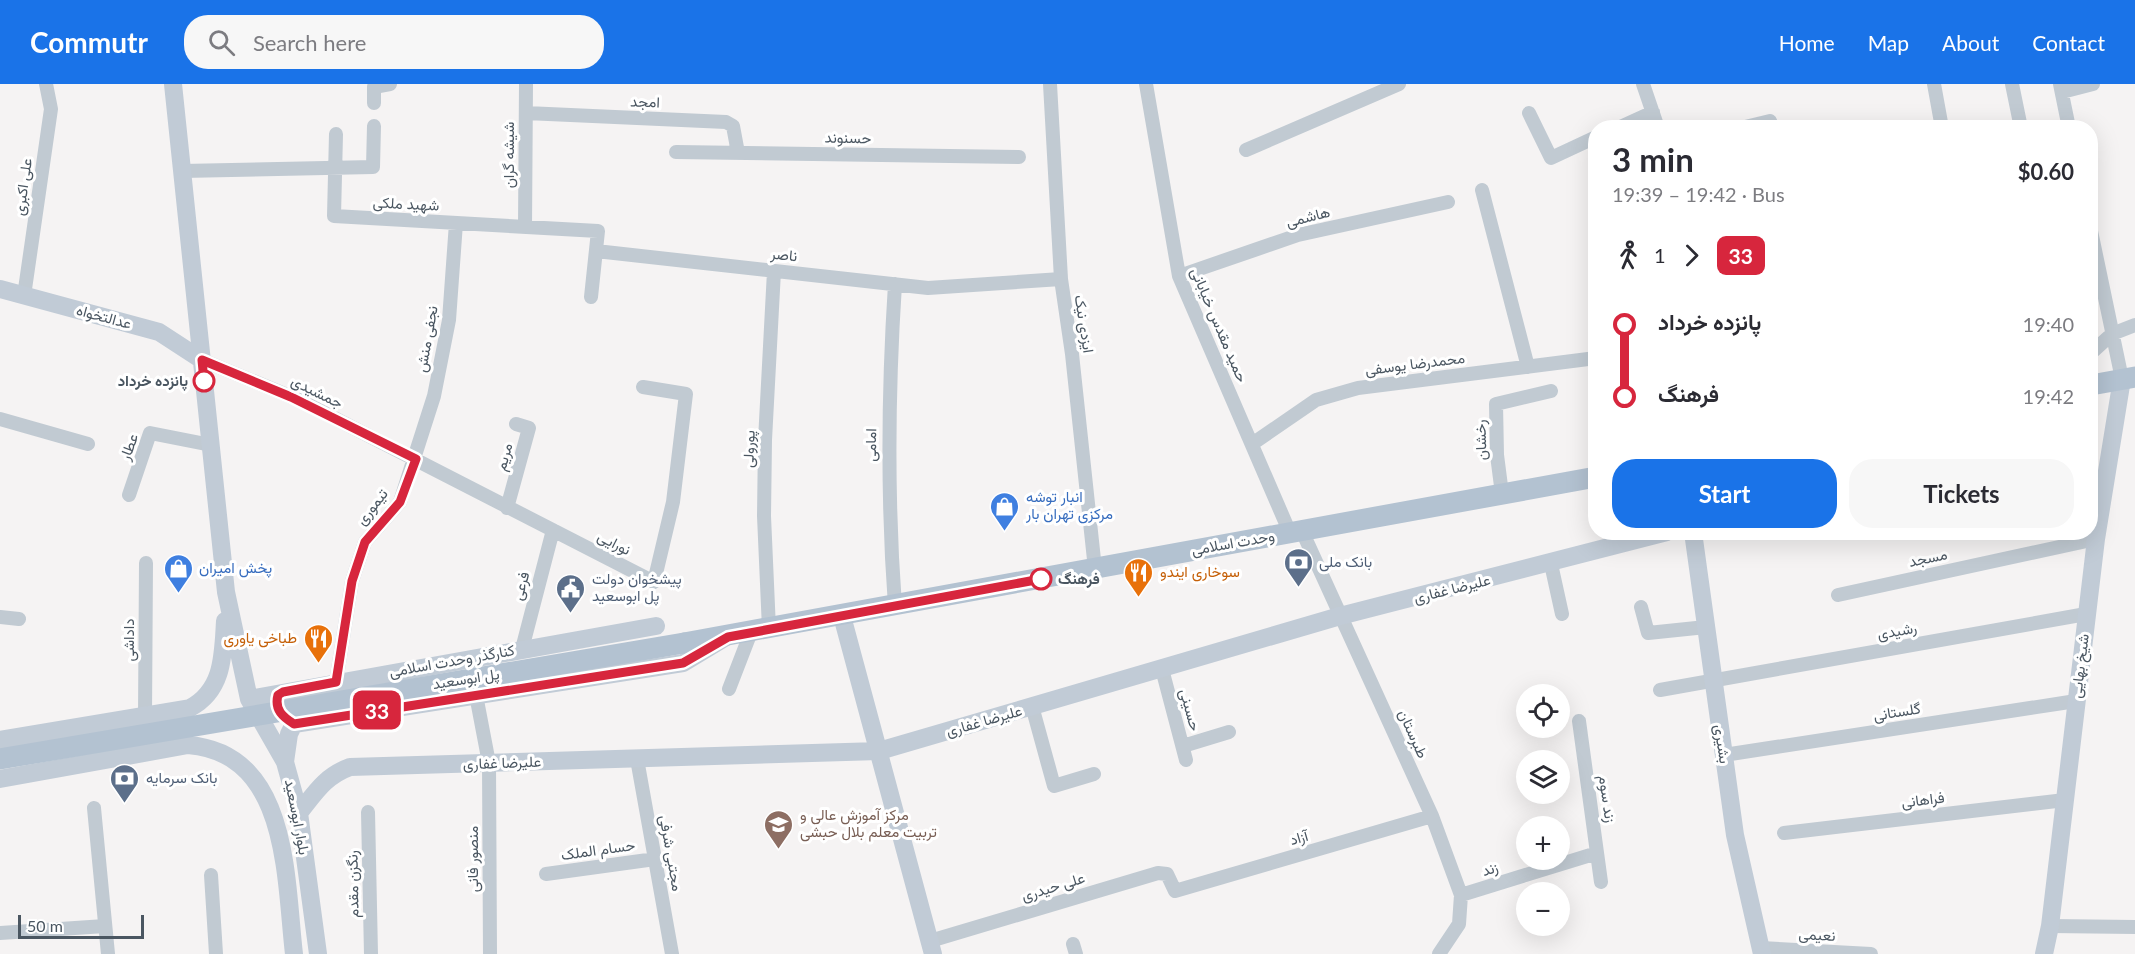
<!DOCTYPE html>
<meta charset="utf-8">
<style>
body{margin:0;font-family:Lato,Vazirmatn,sans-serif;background:#f7f7f7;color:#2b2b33;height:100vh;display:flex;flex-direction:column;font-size:22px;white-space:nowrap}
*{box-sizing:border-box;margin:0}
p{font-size:20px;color:#7c7c81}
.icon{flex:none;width:33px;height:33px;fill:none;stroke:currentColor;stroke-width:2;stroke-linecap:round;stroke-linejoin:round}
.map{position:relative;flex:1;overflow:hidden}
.panel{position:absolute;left:1588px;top:36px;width:510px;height:420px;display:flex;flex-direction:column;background:#fff;border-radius:24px;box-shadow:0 6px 24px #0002}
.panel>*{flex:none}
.badge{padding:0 12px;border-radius:9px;font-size:21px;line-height:39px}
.buttons{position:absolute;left:1516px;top:600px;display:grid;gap:12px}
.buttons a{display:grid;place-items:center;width:54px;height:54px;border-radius:50%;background:#fff;box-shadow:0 6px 24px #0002;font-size:30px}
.scale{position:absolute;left:18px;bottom:15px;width:126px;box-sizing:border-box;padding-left:6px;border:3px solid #4a5661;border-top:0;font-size:16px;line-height:21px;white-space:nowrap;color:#4a5661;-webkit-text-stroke:4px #fff;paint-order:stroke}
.map>.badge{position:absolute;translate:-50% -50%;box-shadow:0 0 0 3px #fff}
.legs{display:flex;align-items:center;gap:9px;height:66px;padding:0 24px;font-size:20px}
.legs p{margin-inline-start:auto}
.summary{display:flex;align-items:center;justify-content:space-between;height:102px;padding:0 24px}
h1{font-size:33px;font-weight:700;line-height:45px}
.button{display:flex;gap:12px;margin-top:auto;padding:12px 24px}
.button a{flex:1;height:69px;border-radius:24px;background:#1a73e8;color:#fff;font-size:24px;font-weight:700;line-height:69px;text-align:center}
.button a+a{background:#f7f7f7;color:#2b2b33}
ul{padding:0 24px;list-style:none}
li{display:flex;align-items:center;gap:21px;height:72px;font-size:22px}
li i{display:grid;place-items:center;width:9px;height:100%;margin:0 8px;background:currentColor}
li i::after{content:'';width:15px;height:15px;margin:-8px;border:4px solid;border-radius:50%;background:#fff}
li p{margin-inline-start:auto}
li:first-child i{background:linear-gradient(#0000 50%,currentColor 0)}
li:last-child i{background:linear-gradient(currentColor 50%,#0000 0)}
header{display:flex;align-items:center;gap:36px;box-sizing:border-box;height:84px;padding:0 30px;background:#1a73e8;color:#fff}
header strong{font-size:28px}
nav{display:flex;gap:33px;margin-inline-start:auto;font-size:21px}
.search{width:420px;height:54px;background:#f7f7f7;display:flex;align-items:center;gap:15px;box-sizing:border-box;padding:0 21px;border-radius:24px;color:#7c7c81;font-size:22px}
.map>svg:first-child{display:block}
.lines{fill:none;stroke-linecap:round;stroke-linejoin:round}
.street{stroke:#c1cad2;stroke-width:14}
.secondary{stroke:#c1cbd6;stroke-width:18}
.primary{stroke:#b3c2d1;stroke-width:21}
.primary-bridge{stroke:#b3c2d1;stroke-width:21}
.line-1-casing{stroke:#fff;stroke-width:14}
.line-1{stroke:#d7263d;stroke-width:9}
.stop-1-dot{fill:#fff;stroke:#d7263d;stroke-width:3}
.labels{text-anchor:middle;stroke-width:6;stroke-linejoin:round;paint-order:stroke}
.street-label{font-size:15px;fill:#4a5661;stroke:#fff}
.stop-label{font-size:15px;font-weight:bold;fill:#4a5661;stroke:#fff;text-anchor:end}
.shop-label{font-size:15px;fill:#366cbe;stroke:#fff;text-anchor:start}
.service-label{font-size:15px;fill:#4e5e75;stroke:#fff;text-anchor:start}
.food-label{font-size:15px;fill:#c56008;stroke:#fff;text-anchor:start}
.education-label{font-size:15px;fill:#785e54;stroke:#fff;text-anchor:start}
</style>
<header>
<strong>Commutr</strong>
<div class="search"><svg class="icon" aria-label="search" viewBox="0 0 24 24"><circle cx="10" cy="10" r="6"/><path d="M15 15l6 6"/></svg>Search here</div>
<nav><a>Home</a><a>Map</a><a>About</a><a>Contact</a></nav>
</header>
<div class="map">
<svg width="2135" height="870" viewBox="0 0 2135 870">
<rect width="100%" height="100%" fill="#f5f3f3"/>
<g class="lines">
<path class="street" d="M1050 0 1061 195 1072 270 1095 485
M1146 0 1179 192 1290 449
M1643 0 1658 44
M1934 0 1942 44
M2012 0 2021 44
M2060 0 2069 44
M2062 8 2093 0
M374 19V3L390 0
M526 29 726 38 733 42 738 69
M1529 29 1551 74 1596 53
M1618 44 1653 28
M1741 44 1770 37 1772 44
M336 50 334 132 598 147 591 213
M1246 66 1399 0
M676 68 1019 73
M182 87 373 83 374 42
M1482 106 1528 283
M525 143 526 0
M2091 147 2122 295
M596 167 928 204 1061 195
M1179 192 1298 151 1448 118
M895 200C888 308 887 414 895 522
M24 212 51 25 46 0
M2091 269 2112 250 2135 241
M202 276 299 316 654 498 673 418 686 310 643 303
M0 335 88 360
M1252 360 1316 316 1358 304 1596 274
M1502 410 1497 371 1496 320 1551 307
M129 411 150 349 211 361
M507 424 529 344 516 340
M1302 447 1432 732 1461 811 1459 840 1439 870
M1551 480 1562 530
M1838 511 2096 455
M1641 523 1648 549 1706 543
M0 533 19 535
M769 545 764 432 765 356 774 187
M522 565 553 446
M1162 585 1186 676
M336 598 352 497 365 458 400 418 434 312 449 236 456 139
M729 605 751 548
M1660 606 2086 530
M476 611 489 679 490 870
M1032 622 1054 702 1094 690
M145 632 146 479
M1579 637 1601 798
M1183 662 1229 648
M1724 671 2076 617
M637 675 672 870
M94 724 108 870
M368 728 371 870
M1784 749 2065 716
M546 790 655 775
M211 791 216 870
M1461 811 1597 769
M2050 842 2135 843
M0 849 105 842
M930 857 1158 789 1167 790 1175 807 1432 732
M1073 860 1076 870
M1761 864 1871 870"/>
<path class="secondary" d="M173 0 226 508 249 615 285 678 299 729 318 870
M0 205 159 248 202 276
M1693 448 1735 751 1762 870
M842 532 933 870
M249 615 656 542
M0 656 190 624C224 606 223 570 225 537
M285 678 289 650 294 640 683 579 726 553
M0 695 188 661C290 669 285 795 294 870
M299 729C315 709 325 692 350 683L879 667 1340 532 1667 448
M2044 870 2050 842 2096 455 2122 295"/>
<path class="primary" d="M2091 301 2135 293
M684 559 1596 393"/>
<path class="primary-bridge" d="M0 675 684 559"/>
</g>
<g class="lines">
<defs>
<path id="line-1" d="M204 297 202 276 291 313 416 375 400 418 365 458 352 497 336 598 283 608 278 611C274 626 283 633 294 640L683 579 728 553 1041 495"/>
</defs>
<use href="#line-1" class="line-1-casing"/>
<use href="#line-1" class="line-1"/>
</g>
<defs>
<symbol id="shop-pin" viewBox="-11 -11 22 30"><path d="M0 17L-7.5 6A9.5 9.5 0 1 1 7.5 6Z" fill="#3f7fe0" stroke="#fff"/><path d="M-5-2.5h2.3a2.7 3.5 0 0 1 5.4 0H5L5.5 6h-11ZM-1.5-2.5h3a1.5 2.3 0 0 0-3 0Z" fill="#fff"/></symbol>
<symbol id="bank-pin" viewBox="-11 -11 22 30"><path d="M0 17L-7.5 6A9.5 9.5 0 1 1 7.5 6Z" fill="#5c6f8a" stroke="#fff"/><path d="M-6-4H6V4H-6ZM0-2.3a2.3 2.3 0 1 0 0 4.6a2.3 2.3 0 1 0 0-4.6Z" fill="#fff"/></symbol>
<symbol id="restaurant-pin" viewBox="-11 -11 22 30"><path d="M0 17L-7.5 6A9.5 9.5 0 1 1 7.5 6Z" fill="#e8710a" stroke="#fff"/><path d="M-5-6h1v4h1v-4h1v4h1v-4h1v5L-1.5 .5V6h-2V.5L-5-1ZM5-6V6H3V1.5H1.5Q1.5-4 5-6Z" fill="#fff"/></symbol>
<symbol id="civic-pin" viewBox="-11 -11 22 30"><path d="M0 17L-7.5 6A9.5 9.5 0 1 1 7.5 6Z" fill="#5c6f8a" stroke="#fff"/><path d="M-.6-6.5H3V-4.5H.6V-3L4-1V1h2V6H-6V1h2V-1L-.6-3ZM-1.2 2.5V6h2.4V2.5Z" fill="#fff"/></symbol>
<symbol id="university-pin" viewBox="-11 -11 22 30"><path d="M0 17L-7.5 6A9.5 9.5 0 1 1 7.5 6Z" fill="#8d6e63" stroke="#fff"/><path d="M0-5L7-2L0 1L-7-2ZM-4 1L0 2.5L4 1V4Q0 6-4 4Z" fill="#fff"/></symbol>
</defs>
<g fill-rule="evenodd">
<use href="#shop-pin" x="988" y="406" width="33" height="45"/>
<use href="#bank-pin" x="1282" y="462" width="33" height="45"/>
<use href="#shop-pin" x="162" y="468" width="33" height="45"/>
<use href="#restaurant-pin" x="1122" y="472" width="33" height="45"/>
<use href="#civic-pin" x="554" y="488" width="33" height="45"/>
<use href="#restaurant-pin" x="302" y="538" width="33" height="45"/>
<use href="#bank-pin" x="108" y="678" width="33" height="45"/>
<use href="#university-pin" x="762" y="724" width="33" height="45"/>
</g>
<g class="stop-1-dot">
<circle cx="204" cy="297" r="10"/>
<circle cx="1041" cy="495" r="10"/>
</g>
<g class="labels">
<g class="street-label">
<text transform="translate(645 18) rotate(2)" y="5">امجد</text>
<text transform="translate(848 54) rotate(1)" y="5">حسنوند</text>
<text transform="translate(509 71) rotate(-90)" y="5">شیشه گران</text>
<text transform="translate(23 103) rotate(-82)" y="5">علی اکبری</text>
<text transform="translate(406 120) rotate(3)" y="5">شهید ملکی</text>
<text transform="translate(1308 133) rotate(-14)" y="5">هاشمی</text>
<text transform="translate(784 171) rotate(6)" y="5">ناصر</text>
<text transform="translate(104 233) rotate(15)" y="5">عدالتخواه</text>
<text transform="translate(1084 240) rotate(81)" y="5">ایزدی نیک</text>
<text transform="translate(1219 241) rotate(67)" y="5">حمید مقدس خیابانی</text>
<text transform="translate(427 255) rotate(-80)" y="5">نجفی منش</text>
<text transform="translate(1415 280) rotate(-7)" y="5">محمدرضا یوسفی</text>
<text transform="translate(317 308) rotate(26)" y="5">جمشیدی</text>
<text transform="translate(1481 356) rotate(-92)" y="5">رخشان</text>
<text transform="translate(871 361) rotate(-89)" y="5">امامی</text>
<text transform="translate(129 363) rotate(-70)" y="5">عطار</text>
<text transform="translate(749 365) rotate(-88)" y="5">پورولی</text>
<text transform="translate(504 373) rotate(-75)" y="5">مریم</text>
<text transform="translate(372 423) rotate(-52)" y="5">تیموری</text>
<text transform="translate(614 459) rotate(27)" y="5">نورایی</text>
<text transform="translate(1233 459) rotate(-10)" y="5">وحدت اسلامی</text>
<text transform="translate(1928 474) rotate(-12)" y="5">مسجد</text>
<text transform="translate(521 502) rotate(-75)" y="5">فرعی</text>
<text transform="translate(1452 505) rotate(-14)" y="5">علیرضا غفاری</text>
<text transform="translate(1897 547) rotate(-10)" y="5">رشیدی</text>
<text transform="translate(129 556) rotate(-90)" y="5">داداشی</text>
<text transform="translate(452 577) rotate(-10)" y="5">کنارگذر وحدت اسلامی</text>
<text transform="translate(2080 582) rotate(-83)" y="5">شیخ بهایی</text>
<text transform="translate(466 595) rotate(-9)" y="5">پل ابوسعید</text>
<text transform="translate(1190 626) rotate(75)" y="5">حسینی</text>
<text transform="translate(1897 628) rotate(-9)" y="5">گلستانی</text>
<text transform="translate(984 637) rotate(-16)" y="5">علیرضا غفاری</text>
<text transform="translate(1413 650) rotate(66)" y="5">طبرستان</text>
<text transform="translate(1722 660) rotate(82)" y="5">بشیری</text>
<text transform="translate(502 679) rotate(-2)" y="5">علیرضا غفاری</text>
<text transform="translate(1607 715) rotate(82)" y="5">زند سوم</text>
<text transform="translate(1923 716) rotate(-7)" y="5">فراهانی</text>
<text transform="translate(297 733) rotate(79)" y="5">بلوار ابوسعید</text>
<text transform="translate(1299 754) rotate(-16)" y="5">آزاد</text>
<text transform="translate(598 766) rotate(-8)" y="5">حسام الملک</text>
<text transform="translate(671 769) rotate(80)" y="5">مجتبی شرفی</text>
<text transform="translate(473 775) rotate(-90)" y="5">منصور فانی</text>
<text transform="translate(1490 785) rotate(-17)" y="5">زند</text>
<text transform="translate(353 800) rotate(-91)" y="5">رنگزن مقدم</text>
<text transform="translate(1053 803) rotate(-17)" y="5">علی حیدری</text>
<text transform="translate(1817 851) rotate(3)" y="5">نعیمی</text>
</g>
<g class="stop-label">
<text x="188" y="302">پانزده خرداد</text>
<text x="1058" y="500" text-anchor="start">فرهنگ</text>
</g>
<g class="shop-label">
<text x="1026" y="418">انبار توشه<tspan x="1026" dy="17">مرکزی تهران بار</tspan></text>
<text x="199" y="489">پخش امیران</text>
</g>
<g class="service-label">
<text x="1319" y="483">بانک ملی</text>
<text x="592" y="500">پیشخوان دولت<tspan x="592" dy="17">پل ابوسعید</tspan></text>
<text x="146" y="699">بانک سرمایه</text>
</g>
<g class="food-label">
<text x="1160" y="493">سوخاری ایندو</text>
<text x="297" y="559" text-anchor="end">طباخی یاوری</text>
</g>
<g class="education-label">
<text x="800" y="736">مرکز آموزش عالی و<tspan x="800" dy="17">تربیت معلم بلال حبشی</tspan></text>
</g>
</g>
</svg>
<div class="buttons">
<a><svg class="icon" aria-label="locate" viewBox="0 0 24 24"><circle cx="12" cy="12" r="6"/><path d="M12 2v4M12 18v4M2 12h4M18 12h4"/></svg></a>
<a><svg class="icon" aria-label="layers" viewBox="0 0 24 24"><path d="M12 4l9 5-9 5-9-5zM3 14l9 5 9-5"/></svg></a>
<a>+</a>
<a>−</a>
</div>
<div class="scale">50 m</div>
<b class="badge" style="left:377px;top:626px;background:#d7263d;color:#fff">33</b>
<section class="panel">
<div class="summary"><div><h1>3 min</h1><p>19:39 – 19:42 · Bus</p></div><b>$0.60</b></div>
<div class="legs"><svg class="icon" aria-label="walk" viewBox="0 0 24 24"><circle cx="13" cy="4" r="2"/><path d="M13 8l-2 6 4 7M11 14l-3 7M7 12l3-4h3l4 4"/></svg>1<svg class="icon" aria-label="forward" viewBox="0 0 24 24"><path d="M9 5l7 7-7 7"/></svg><b class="badge" style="background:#d7263d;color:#fff">33</b></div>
<ul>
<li><i style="color:#d7263d"></i><b>پانزده خرداد</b><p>19:40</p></li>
<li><i style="color:#d7263d"></i><b>فرهنگ</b><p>19:42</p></li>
</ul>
<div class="button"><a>Start</a><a>Tickets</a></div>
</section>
</div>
